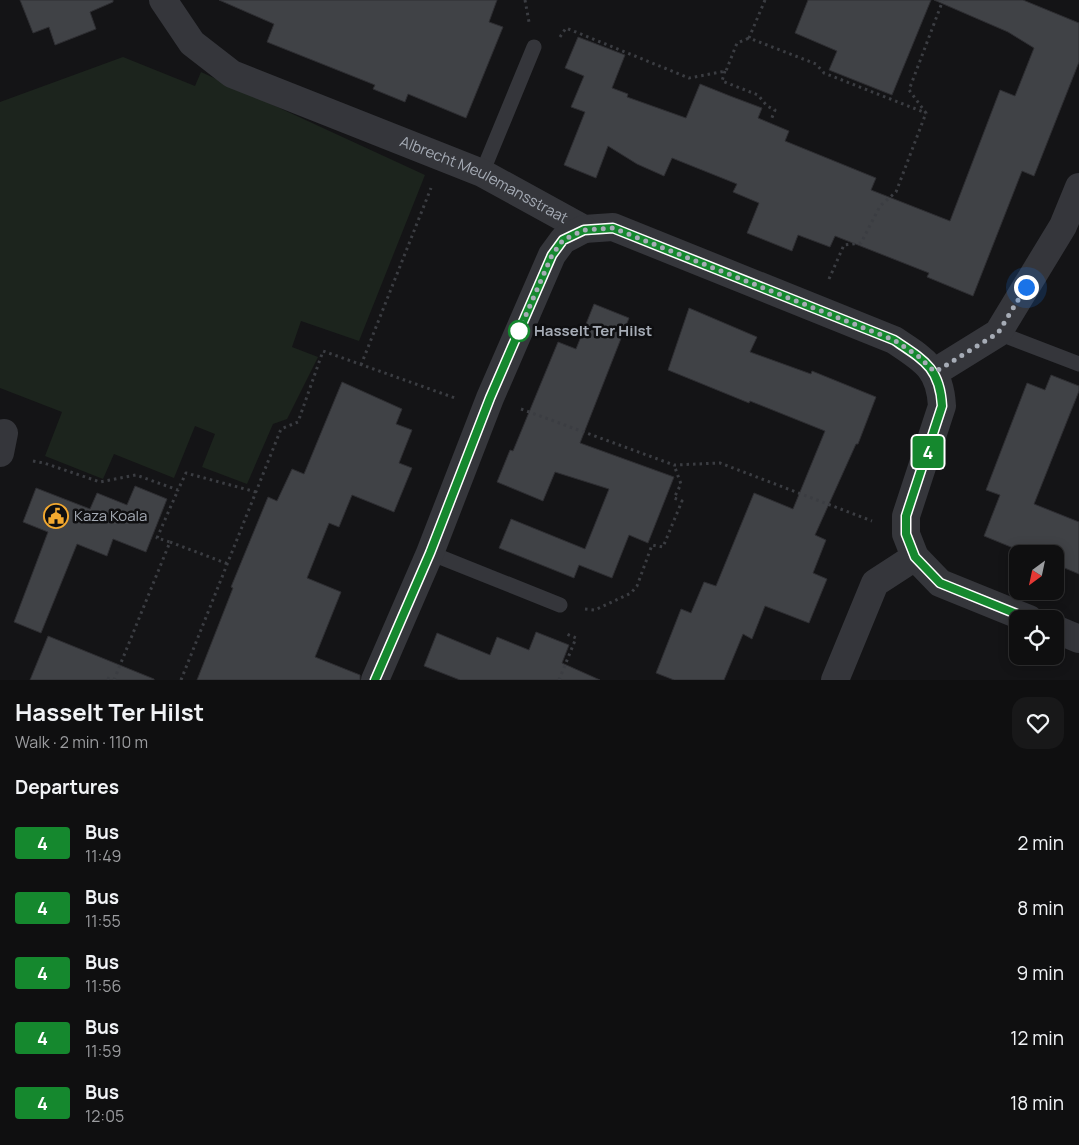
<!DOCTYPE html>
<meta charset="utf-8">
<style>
body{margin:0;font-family:Manrope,sans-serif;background:#181819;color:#f1f3f6;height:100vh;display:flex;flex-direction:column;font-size:19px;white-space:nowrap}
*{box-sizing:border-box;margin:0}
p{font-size:16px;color:#9b9c9f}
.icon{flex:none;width:28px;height:28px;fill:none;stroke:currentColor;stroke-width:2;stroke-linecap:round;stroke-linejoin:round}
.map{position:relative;height:680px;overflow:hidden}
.sheet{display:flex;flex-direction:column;background:#0f0f10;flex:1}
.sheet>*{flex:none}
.badge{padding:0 10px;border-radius:4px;font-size:18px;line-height:32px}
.needle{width:32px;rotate:213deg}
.controls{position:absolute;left:1009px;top:545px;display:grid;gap:10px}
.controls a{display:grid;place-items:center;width:55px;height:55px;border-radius:10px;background:#0f0f10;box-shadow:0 2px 12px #0003,0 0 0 1px #2f2f30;font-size:25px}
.you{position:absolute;width:25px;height:25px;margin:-12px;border:4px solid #fff;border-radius:50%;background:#1a73e8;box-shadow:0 0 0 8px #1a73e833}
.map>.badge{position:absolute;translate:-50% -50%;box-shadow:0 0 0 2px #fff}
h2{padding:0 15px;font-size:19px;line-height:45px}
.round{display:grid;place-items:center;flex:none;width:52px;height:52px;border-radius:15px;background:#181819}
.summary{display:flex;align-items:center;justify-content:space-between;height:85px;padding:0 15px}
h1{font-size:24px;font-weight:700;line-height:38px}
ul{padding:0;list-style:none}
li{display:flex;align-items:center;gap:15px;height:65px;padding:0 15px}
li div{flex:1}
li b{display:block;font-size:19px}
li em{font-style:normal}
li .badge{min-width:55px;font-weight:700;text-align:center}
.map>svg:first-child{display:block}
.green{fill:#1c241d}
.building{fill:#404246;stroke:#2e2e32}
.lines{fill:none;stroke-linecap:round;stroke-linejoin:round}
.path{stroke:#3b3d42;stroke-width:3;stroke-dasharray:2.5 4;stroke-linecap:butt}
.lane{stroke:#35363b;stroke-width:15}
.street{stroke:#35363b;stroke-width:28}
.line-casing{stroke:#fff;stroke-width:11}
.line{stroke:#15882e;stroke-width:8}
.walk{stroke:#a6acb6;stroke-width:5;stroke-dasharray:0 9}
.stop-dot{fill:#fff;stroke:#15882e;stroke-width:2.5}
.labels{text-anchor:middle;stroke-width:5;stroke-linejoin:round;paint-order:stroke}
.street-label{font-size:15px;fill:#a6acb6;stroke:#0f0f11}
.stop-label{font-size:15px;font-weight:bold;fill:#a6acb6;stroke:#0f0f11;text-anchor:start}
.poi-label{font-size:15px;fill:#a6acb6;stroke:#0f0f11;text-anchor:start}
</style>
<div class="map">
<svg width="1079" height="680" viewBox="0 0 1079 680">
<rect width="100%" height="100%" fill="#141416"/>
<path class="green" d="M123 57 195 86 201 72 425 175 359 341 301 321 292 347 318 357 287 419 273 424 247 484 202 467 215 434 195 426 174 478 114 454 103 479 45 456 62 412 0 388V102Z"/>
<path class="building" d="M20 0H113V2L90 12 96 29 55 45 49 27 33 33Z
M219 0H497L489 22 503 27 466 118 408 94 405 102 373 89 375 85 267 42 274 24Z
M808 0H931L892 95 829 70 837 51 795 33Z
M934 0H1023L1079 23V62L1034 176 1022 171 973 296 927 277 929 273 835 236 830 247 798 235 792 251 747 233 759 203 733 192 737 184 672 158 664 176 637 164 608 146 596 178 564 165 585 112 571 107 584 76 565 68 578 37 625 55 612 88 628 94 627 97 686 118 700 84 730 96 762 108 758 118 789 131 785 141 876 178 871 190 950 221 1000 90 1015 96 1034 48 1008 32Z
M594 304 629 318 580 443 674 477 648 543 629 535 612 578 579 565 574 578 499 548 511 519 585 549 609 489 555 472 543 501 497 482 510 450 513 451 558 342 576 349Z
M689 308 757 337 750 352 811 374 812 371 876 397 858 444H856L815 535 826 540 813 573 827 579 809 623 765 606 752 639 743 634 724 680H674L656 673 681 609 691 613 704 582 716 586 754 493 793 509 825 431 750 401 749 403 668 370Z
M1051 375 1079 386V391L1034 504 1079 522V574L1055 564V554H1028L984 536 1000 495 986 490 1027 383 1045 390Z
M342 382 402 409 396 424 412 430 399 463 412 468 394 512 352 495 339 527 329 523 307 578 341 592 315 657 360 675V680H197L233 588 231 587 268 497 277 501 292 469 304 474Z
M135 486 167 499 146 552 113 539 107 556 77 544 41 633 14 622 48 532 23 522 36 488 90 509 97 493 127 505Z
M536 632 569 645 562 663 600 680H460L424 666 437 633 490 655 497 637 529 650Z
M48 636 154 679V680H30Z"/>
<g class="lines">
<path class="path" d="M525 0 529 22
M765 0 749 38 816 64 824 73 926 113
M560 37 566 28 689 78 726 71 737 43 749 38
M725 71 722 81 758 95 767 106 775 110 771 120
M829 279 844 245 861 243 880 206 896 192 926 113 909 90 943 0
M361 365 431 188
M521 409 674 465 720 463 872 521
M33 461 44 463 100 482 136 475 178 490 186 473 256 492
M170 542 228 564
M585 609 595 610 631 593 637 586 652 545 663 547 682 501 674 498 681 484 674 465
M107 678 114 680
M114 680 170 542 157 538 178 490
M181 680 281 429 298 422 323 351 455 398
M559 680 576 638 564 633"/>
<path class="lane" d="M482 173 534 47
M998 333 1079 364
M430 553 560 605"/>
<g class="street">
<path id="s1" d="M163 0 192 43 232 74 482 173 584 229 613 227 894 340C924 360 940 368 942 406L906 516V534L915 557 940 583 1029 619"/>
<path d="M935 372 998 333 1063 226 1079 187"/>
<path d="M0 453 4 433"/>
<path d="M1055 629 1079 639"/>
<path d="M375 680 430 553 490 398 552 255 563 240 584 229"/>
<path d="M835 680 875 583 915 557"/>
</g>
</g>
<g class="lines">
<defs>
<path id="line" d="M375 680 430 553 490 398 552 255 563 240 584 230 613 228 894 340C924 360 940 368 942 406L906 516V534L915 557 940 583 1029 619"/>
</defs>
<use href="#line" class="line-casing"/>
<use href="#line" class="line"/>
<path class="walk" d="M519 331 552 255 563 240 584 230 613 228 894 340 918 356 935 372 998 333 1026 287"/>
</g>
<defs>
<symbol id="civic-ring" viewBox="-11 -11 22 22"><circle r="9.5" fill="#0f0f11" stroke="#f3a930" stroke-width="1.5"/><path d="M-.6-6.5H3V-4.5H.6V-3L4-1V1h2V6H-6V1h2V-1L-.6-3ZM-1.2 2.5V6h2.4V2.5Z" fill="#f3a930"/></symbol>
</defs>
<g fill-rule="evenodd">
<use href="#civic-ring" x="42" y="502" width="28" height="28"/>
</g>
<circle class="stop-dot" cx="519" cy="331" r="10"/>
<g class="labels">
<g class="street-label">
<text dy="5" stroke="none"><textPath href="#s1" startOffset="376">Albrecht Meulemansstraat</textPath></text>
</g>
<g class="stop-label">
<text x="534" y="336">Hasselt Ter Hilst</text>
</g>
<g class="poi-label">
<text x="74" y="521">Kaza Koala</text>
</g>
</g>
</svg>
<div class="controls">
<a><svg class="needle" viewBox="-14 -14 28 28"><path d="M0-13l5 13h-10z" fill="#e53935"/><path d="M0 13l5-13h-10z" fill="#9b9c9f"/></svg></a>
<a><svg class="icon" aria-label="locate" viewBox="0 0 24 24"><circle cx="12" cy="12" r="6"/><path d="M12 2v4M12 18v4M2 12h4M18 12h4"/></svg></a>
</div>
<div class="you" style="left:1026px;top:287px"></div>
<b class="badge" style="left:928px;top:452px;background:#15882e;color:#fff">4</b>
</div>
<section class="sheet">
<div class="summary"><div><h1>Hasselt Ter Hilst</h1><p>Walk · 2 min · 110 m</p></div><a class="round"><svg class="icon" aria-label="heart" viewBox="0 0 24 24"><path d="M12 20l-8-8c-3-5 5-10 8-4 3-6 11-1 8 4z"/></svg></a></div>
<h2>Departures</h2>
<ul>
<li><span class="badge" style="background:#15882e;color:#fff">4</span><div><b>Bus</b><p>11:49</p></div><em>2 min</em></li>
<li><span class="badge" style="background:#15882e;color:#fff">4</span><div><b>Bus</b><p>11:55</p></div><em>8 min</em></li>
<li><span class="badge" style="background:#15882e;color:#fff">4</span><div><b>Bus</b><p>11:56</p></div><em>9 min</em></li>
<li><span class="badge" style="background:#15882e;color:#fff">4</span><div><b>Bus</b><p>11:59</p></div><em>12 min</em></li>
<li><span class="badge" style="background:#15882e;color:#fff">4</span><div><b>Bus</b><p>12:05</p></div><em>18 min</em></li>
</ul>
</section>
